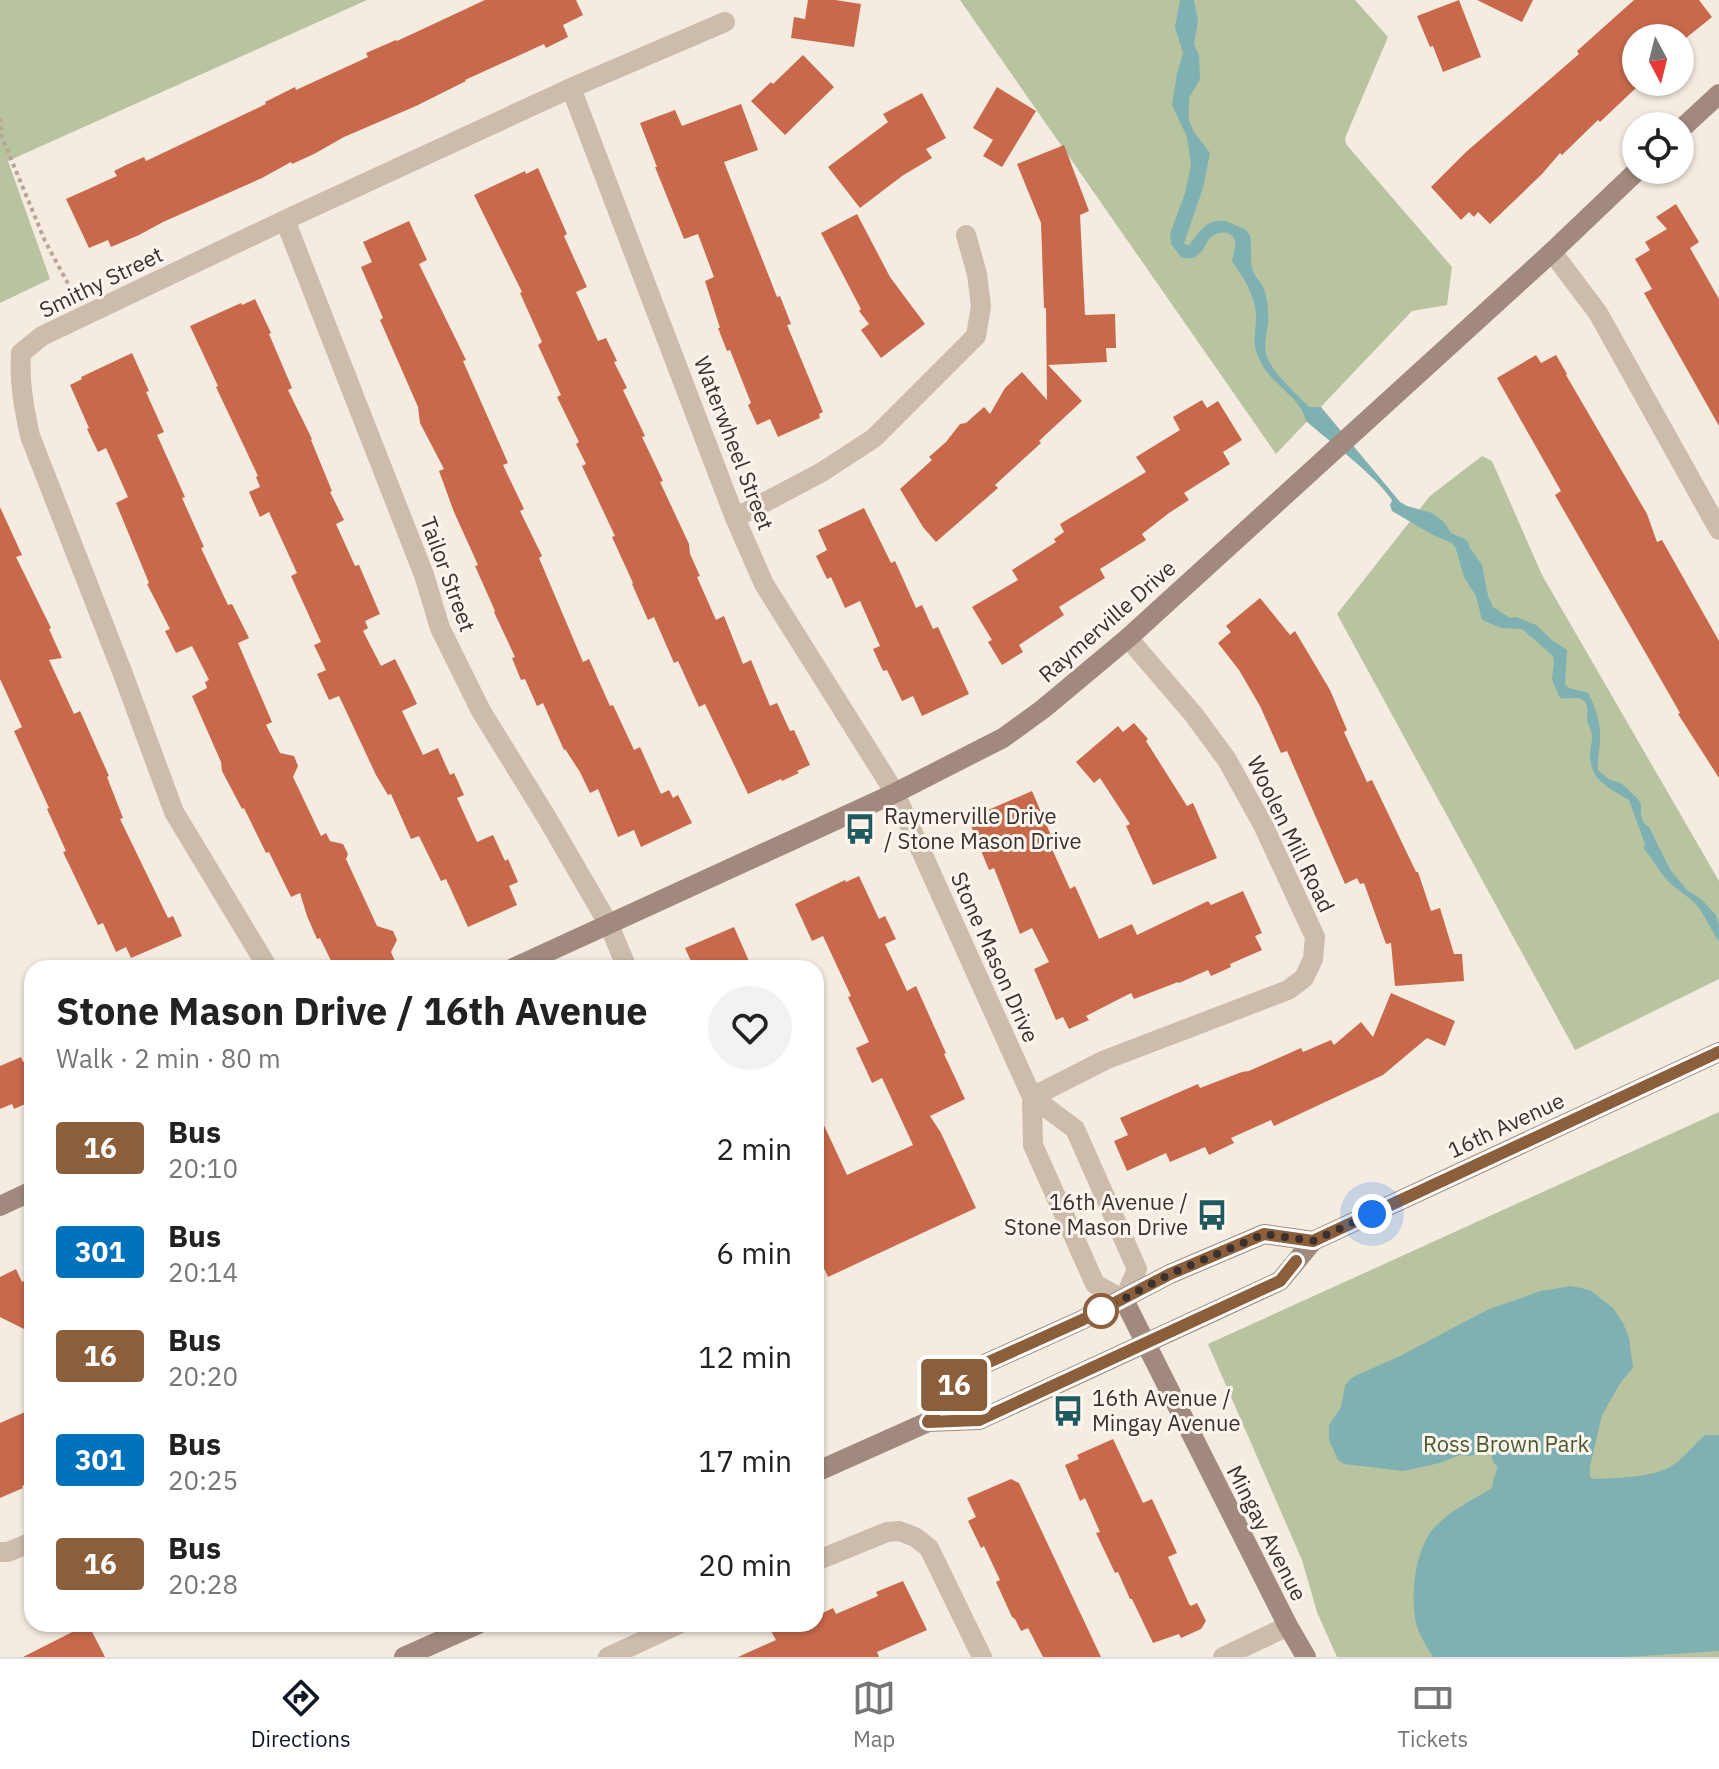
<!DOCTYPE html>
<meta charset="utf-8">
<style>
body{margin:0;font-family:"IBM Plex Sans",sans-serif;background:#f2f2f2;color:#222;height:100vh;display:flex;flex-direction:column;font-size:30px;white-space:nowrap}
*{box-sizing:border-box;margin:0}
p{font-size:26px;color:#767676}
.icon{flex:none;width:44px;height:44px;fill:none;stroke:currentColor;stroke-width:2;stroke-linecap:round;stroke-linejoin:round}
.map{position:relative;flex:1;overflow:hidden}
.details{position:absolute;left:24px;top:960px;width:800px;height:672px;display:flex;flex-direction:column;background:#fff;border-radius:24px;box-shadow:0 2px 6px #0004}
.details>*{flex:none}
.badge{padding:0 16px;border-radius:6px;font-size:28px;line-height:52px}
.needle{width:52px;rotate:173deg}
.buttons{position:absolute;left:1622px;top:24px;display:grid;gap:16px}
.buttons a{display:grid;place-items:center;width:72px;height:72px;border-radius:50%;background:#fff;box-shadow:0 2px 6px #0004;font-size:40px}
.you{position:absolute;width:40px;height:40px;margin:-20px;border:6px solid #fff;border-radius:50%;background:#1a73e8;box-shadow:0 0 0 12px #1a73e833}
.map>.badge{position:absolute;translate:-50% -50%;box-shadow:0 0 0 4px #fff}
.round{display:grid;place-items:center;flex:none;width:84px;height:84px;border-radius:42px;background:#f2f2f2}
.headline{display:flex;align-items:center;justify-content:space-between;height:136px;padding:0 32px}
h1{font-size:38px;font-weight:700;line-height:60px}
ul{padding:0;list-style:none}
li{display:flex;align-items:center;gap:24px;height:104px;padding:0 32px}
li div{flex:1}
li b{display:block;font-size:30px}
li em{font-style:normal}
li .badge{min-width:88px;font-weight:700;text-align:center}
.dock{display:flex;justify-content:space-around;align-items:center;height:112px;border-top:2px solid #e0e0e0;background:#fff;font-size:22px;color:#767676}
.dock a{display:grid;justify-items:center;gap:4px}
.dock .active{color:#111827}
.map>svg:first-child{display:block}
.green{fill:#b8c4a0}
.water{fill:#7fb0b2}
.building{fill:#c8694b}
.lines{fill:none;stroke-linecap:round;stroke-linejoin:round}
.path{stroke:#b9a596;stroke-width:4;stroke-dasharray:4 4;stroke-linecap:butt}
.street{stroke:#cdbbac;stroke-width:20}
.secondary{stroke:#a18a7d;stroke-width:20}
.line-casing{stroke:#fff;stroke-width:18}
.line{stroke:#8b5e3c;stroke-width:12}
.walk{stroke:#3b302b;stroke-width:8;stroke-dasharray:0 14.4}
.stop-dot{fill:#fff;stroke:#8b5e3c;stroke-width:4}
.labels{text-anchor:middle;stroke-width:6;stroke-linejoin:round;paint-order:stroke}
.street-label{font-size:22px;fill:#3b302b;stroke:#fbf5ee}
.poi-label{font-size:22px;fill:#3b302b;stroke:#fbf5ee;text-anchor:start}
.park-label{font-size:22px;fill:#4a5a2e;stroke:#fbf5ee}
</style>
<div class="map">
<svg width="1719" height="1657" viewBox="0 0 1719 1657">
<rect width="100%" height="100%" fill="#f4ebe1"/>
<path class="green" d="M0 0H367L8 161 50 279 0 303Z
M960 0H1355L1388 37 1345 138 1346 144 1452 267 1447 305 1412 311 1276 454Z
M1482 456 1492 461 1542 575 1719 881V979L1575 1050 1337 614 1430 496Z
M1719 1112V1657H1337L1317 1612 1302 1560 1208 1344Z"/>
<path class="water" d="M1180 0H1194L1198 21 1194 44 1199 55 1200 79 1189 98V121L1194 132 1210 153 1203 188 1184 243 1189 246C1201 229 1210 214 1233 224 1238 227 1246 228 1249 234 1253 242 1249 260 1253 271 1255 277 1260 281 1263 287 1266 293 1268 304 1268 311 1270 327 1263 339 1266 354 1271 372 1296 393 1309 407H1321L1400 502 1407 506 1432 513 1444 522 1451 533 1463 538 1468 542 1470 548 1482 565 1488 596 1493 607 1510 618 1516 617 1536 625 1553 641 1567 650 1565 684 1569 688 1588 693C1597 710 1601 724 1600 744 1599 753 1597 760 1598 770L1610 780 1621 783 1638 799 1641 804V815L1643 822 1649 827 1671 871 1687 890 1701 899 1716 915 1719 925V941C1711 931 1707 919 1699 908 1693 899 1675 889 1666 879 1658 870 1653 859 1644 849L1645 844 1629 800C1610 789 1590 780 1590 756 1590 750 1592 743 1592 737 1592 731 1588 725 1587 719 1587 712 1589 707 1584 701 1577 695 1568 700 1560 698L1552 680 1554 662 1553 656 1522 629 1501 628 1482 620 1476 596 1464 577 1456 549 1452 543 1433 535 1392 511 1390 505 1392 500C1373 473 1331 443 1306 421 1303 404 1283 390 1272 378 1266 372 1261 363 1258 356 1251 343 1257 327 1256 313 1254 293 1243 277 1232 261 1233 256 1236 248 1235 242 1234 229 1216 231 1210 238 1206 243 1204 250 1199 254 1194 260 1188 259 1181 257L1171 244 1170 234 1185 193 1191 165 1187 137 1172 105 1177 74 1183 53 1175 27Z
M1571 1286 1590 1290 1613 1308 1623 1323 1629 1338 1633 1368 1621 1382 1602 1415 1590 1466V1477L1593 1479C1620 1477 1654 1479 1676 1463 1686 1455 1695 1444 1705 1435H1719V1651L1626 1657H1433C1427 1647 1419 1635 1416 1623 1410 1596 1415 1548 1435 1527 1451 1510 1473 1500 1492 1488L1494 1477 1498 1467 1493 1462 1491 1452 1484 1450 1471 1456 1460 1455 1440 1463 1403 1471 1344 1464 1338 1460 1329 1440V1425L1341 1407 1345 1385 1353 1377 1400 1356 1487 1310 1541 1291Z"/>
<path class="building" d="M485 0H576L583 15 563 25 568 37 546 48 544 44 465 80 466 81 416 106 344 137 314 154 292 164 291 162 262 178 163 222 139 235 111 247 108 240 89 248 66 199 117 176 114 171 126 165 144 157 146 161 266 104 265 102 295 87 296 90 368 57 366 53 396 40 397 41Z
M808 0H835L861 4 854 47 791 38 794 17 805 19Z
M1459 0 1481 57 1443 72 1433 46 1430 47 1417 16Z
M1477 0H1533L1522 22Z
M1634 0H1699L1712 17 1686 38H1636V65L1627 73 1638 86 1600 122 1598 120 1562 155 1560 153 1542 174 1490 224 1478 212 1474 217 1469 212 1461 220 1431 187 1466 152 1579 54 1577 51Z
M803 55 834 87 785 135 751 101 771 82 773 84Z
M997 87 1036 111 1002 167 983 156 993 140 973 128Z
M922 93 946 138 926 149 932 158 902 176 860 208 828 167 888 122 883 114Z
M741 104 758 150 724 162 777 297 780 296 791 324 787 325 823 412 819 414 820 418 778 437 770 419 757 425 748 405 751 403 730 350 727 351 718 328H720L705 281 714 277 698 234 684 239 655 167H657L640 123 675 110 682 126Z
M1064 145 1089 211 1080 215 1085 315 1115 314 1116 348H1106L1107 362 1048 365 1082 401 1039 441 1041 443 995 485 998 488 936 542 923 527 900 489 932 460 929 457 946 442 960 424 966 423 984 407 990 414 1005 388 1022 372 1047 400 1046 308H1044L1041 223 1017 164Z
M538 168 567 234 564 236 587 287 576 292 598 341 606 338 617 361 614 362 627 388 623 390 645 436 642 437 663 481 660 482 689 544 690 554 700 576 697 577 716 620 724 616 743 664 751 660 770 706 777 703 790 731 794 730 810 765 797 771 799 773 782 781 781 779 748 794 705 704 699 707 678 661 674 663 654 617 648 620 632 584 633 583 612 537 615 536 582 466 586 464 576 444 579 442 557 397 561 395 538 345 542 342 520 293 522 292 474 195 525 171 526 174Z
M1676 204 1699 242 1690 248 1719 299V426L1644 293 1652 289 1635 259 1650 250 1645 242 1667 229 1656 217Z
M857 214 890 277 925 324 881 358 861 330 869 324 859 311 861 309 821 233Z
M409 221 427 260 419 264 466 360 463 361 508 463 503 465 524 509 520 511 542 556 539 558 583 662 589 659 610 706 613 705 634 750 640 747 661 794 669 790 673 798 678 795 692 823 641 847 634 830 618 837 598 789 590 793 580 772 565 749 564 750 543 703 537 706 525 679 521 680 512 658 515 657 494 612 495 611 475 566 478 565 454 512 439 471 444 469 420 423 418 407 380 320 383 318 361 267 372 262 363 242Z
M255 299 271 333 269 334 292 388 288 390 312 439 311 440 332 491 330 492 344 520 336 524 355 566 359 565 380 614 365 621 368 628 363 631 381 666 395 659 408 685 417 704 402 711 423 755 438 748 450 775 454 773 464 795 457 798 477 842 493 835 505 861 508 859 518 882 509 886 517 905 468 927 446 879 441 881 419 836 411 839 391 794 388 795 376 775 339 696 329 700 317 674 326 670 314 645 321 642 291 576 297 573 269 512 260 517 249 492 260 487 256 477 258 476 216 387 218 386 190 326 241 303 242 305Z
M132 353 149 391 146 392 164 432 157 435 185 497 182 498 204 547 201 548 228 605 232 604 249 638 238 643 272 722 266 725 280 753 294 756 298 766 293 777 321 836 326 833 330 841 343 844 348 854 346 859 377 926 393 931 397 940 391 952 395 961 379 968H349L347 962 334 967 320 938 317 939 307 916 300 893 291 897 269 852 266 853 244 808 242 809 222 771 221 762 192 696 207 688 205 682 209 680 192 646 176 653 165 631 170 629 147 584 149 583 116 503 128 497 106 448 98 452 87 429 89 428 70 385 82 379 81 377Z
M1536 355 1541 363 1556 355 1567 374 1566 375 1647 514 1657 542 1662 540 1719 641V778L1678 714 1680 713 1555 495 1561 491 1497 378Z
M1202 400 1207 408 1218 401 1242 440 1223 452 1230 464 1184 493 1189 500 1169 513 1142 534 1146 540 1100 569 1105 578 1059 607 1064 615 1019 645 1023 652 1002 665 988 642 992 640 972 607 1018 580 1012 570 1056 542 1054 539 1064 532 1060 524 1146 472 1136 457 1180 430 1173 417Z
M0 507 22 555 16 557 51 628 49 629 62 658 49 660 74 714 80 711 109 776 107 777 123 818 120 819 168 918 173 916 182 936 131 958 126 947 116 952 103 923 98 925 63 852 66 851 47 809 49 808 14 731 22 727 0 679Z
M864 508 891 563 895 561 916 608 922 605 933 629 938 627 969 694 922 716 913 696 902 701 887 670 883 671 873 649 880 646 860 601 845 608 831 577 827 579 816 556 827 550 818 530Z
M1260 598 1290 635 1295 631 1330 690 1347 730 1344 732 1367 782 1372 780 1416 872H1418L1431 911 1440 908 1454 954H1462L1464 981 1395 986 1391 943 1386 944 1364 883 1360 884 1357 878 1345 884 1287 751 1281 753 1260 706 1239 670 1218 643 1231 632 1226 626Z
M1134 723 1148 739 1146 741 1187 806 1193 803 1217 858 1153 885 1126 826 1130 824 1100 778 1094 783 1076 762 1118 726 1123 732Z
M1032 791 1056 847 1052 849 1070 889 1075 886 1099 939 1132 924 1137 935 1208 901 1211 905 1243 891 1262 933 1255 936 1262 950 1230 964 1231 967 1211 976 1208 970 1179 983 1178 982 1134 999 1131 993 1086 1016 1089 1020 1069 1029 1063 1017 1056 1020 1034 969 1049 962 1032 928 1020 934 994 868 989 870 971 826 984 820 981 813Z
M859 876 879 919 885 916 896 939 885 944 907 991 916 986 946 1053 944 1054 965 1099 930 1116 941 1133 976 1208 828 1277 816 1251V1108L847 1175 913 1145 882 1078 872 1083 856 1048 869 1042 848 997 851 996 823 936 812 941 795 904 845 880 846 882Z
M734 927 752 968H694L685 948Z
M1391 993 1455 1021 1445 1046 1427 1038 1383 1075 1274 1126 1271 1120 1231 1138 1234 1143 1209 1155 1205 1147 1170 1162 1166 1153 1127 1171 1114 1141 1128 1135 1120 1118 1198 1084 1200 1088 1242 1072 1249 1071 1301 1048 1303 1052 1331 1040 1334 1045 1361 1022 1373 1037Z
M21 1057 23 1062 32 1058V1101L14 1109 12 1104 0 1109V1066Z
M16 1269 22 1282 24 1281 26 1285 32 1282V1333L0 1317V1277Z
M32 1409V1481L22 1486 23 1488 0 1498V1423Z
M1113 1439 1143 1503 1152 1499 1177 1553 1168 1557 1189 1604 1191 1606 1197 1603 1206 1621 1201 1629 1181 1638 1179 1634 1153 1643 1132 1599H1130L1118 1572 1115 1573 1096 1533 1100 1532 1085 1498 1080 1501 1065 1465 1079 1459 1077 1455Z
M1011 1479 1019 1483 1101 1657H1043L1028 1628 1021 1631 1015 1619 1012 1617 996 1582 1000 1580 984 1546 981 1548 968 1521 976 1517 967 1498Z
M903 1581 927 1630 877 1652 879 1657H738L776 1640 771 1631 787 1624H816V1616L833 1608 836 1614 878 1596 876 1592Z
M88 1624 105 1657H23Z"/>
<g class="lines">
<path class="path" d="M0 118 2 137 45 241 72 291"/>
<path class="street" d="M571 88 735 518 764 584 895 793 1032 1097 1033 1145 1095 1284 1124 1300 1137 1269 1075 1129 1032 1097
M285 220 424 575 440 628 481 711 547 818 609 925 627 968
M1552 252 1598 313 1719 530
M735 518 822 472 874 438 976 336 981 306 977 274 966 235
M268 968 174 812 123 674 30 436C24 408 19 382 21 353L42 336 285 220 571 88 725 22
M1032 1097 1105 1060 1288 990 1304 978 1313 959 1315 937 1263 825 1227 760 1194 715 1128 638
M0 1552H8L32 1542
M816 1561 887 1532 899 1531 915 1537 929 1548 982 1657
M608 1657 679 1624
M1223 1657 1288 1626"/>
<path class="secondary" d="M1680 130 1719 94
M513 968 895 793 1003 738 1043 709 1128 638 1552 252 1638 170
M0 1206 32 1191
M1124 1300 1288 1626 1306 1657
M928 1422 960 1375 1082 1320 1170 1274 1264 1234 1313 1241
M816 1472 928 1422 979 1420 1280 1281 1313 1241 1719 1052
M404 1657 478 1624"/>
</g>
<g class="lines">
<defs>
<path id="line" d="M1296 1261 1280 1281 979 1420 928 1422 960 1375 1082 1320 1170 1274 1264 1234 1313 1241 1719 1052"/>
</defs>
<use href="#line" class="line-casing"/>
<use href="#line" class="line"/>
<path class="walk" d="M1101 1311 1170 1274 1264 1234 1313 1241 1372 1214"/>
</g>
<defs>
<symbol id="bus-bare" viewBox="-9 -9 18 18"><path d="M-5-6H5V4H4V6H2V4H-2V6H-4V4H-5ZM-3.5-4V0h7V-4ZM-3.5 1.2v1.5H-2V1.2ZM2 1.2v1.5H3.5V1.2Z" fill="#1f5a5e" stroke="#fbf5ee" stroke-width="2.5" paint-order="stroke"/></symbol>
</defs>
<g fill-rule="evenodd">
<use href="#bus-bare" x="838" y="807" width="44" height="44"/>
<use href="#bus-bare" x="1190" y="1193" width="44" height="44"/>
<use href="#bus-bare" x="1046" y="1389" width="44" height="44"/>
</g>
<circle class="stop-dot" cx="1101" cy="1311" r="16"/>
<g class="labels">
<g class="street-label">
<text transform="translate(101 282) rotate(-26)" y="8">Smithy Street</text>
<text transform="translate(734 443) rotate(69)" y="8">Waterwheel Street</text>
<text transform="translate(448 574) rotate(70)" y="8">Tailor Street</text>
<text transform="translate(1107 621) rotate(-41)" y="8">Raymerville Drive</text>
<text transform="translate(1291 834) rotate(64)" y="8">Woolen Mill Road</text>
<text transform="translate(995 957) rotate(66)" y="8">Stone Mason Drive</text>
<text transform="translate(1506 1125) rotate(-25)" y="8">16th Avenue</text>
<text transform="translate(1267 1533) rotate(63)" y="8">Mingay Avenue</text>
</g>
<g class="poi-label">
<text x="884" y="824">Raymerville Drive<tspan x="884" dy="25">/ Stone Mason Drive</tspan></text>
<text x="1188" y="1210" text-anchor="end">16th Avenue /<tspan x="1188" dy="25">Stone Mason Drive</tspan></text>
<text x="1092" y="1406">16th Avenue /<tspan x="1092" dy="25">Mingay Avenue</tspan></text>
</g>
<g class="park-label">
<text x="1506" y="1452">Ross Brown Park</text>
</g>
</g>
</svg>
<div class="buttons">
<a><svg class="needle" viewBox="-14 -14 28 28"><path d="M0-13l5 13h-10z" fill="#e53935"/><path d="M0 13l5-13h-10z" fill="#767676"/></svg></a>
<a><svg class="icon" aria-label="locate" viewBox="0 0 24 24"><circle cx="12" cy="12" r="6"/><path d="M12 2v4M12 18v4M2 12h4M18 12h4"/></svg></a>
</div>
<div class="you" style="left:1372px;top:1214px"></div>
<b class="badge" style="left:954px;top:1385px;background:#8b5e3c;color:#fff">16</b>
<section class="details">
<div class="headline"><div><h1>Stone Mason Drive / 16th Avenue</h1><p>Walk · 2 min · 80 m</p></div><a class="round"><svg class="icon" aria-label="heart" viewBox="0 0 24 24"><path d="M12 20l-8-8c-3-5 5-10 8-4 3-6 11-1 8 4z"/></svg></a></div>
<ul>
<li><span class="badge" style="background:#8b5e3c;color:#fff">16</span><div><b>Bus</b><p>20:10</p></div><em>2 min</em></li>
<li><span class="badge" style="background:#0072bc;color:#fff">301</span><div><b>Bus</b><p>20:14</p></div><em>6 min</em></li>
<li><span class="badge" style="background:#8b5e3c;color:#fff">16</span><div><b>Bus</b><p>20:20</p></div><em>12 min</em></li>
<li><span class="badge" style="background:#0072bc;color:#fff">301</span><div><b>Bus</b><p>20:25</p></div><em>17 min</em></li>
<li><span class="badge" style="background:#8b5e3c;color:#fff">16</span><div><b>Bus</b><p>20:28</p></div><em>20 min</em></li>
</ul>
</section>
</div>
<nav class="dock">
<a class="active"><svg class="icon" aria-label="directions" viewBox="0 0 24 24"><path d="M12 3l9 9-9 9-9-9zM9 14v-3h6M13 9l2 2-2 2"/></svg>Directions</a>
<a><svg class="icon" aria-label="map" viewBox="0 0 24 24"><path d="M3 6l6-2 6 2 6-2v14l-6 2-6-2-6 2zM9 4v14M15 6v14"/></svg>Map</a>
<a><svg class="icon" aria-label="tickets" viewBox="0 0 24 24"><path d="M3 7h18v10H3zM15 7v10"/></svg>Tickets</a>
</nav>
